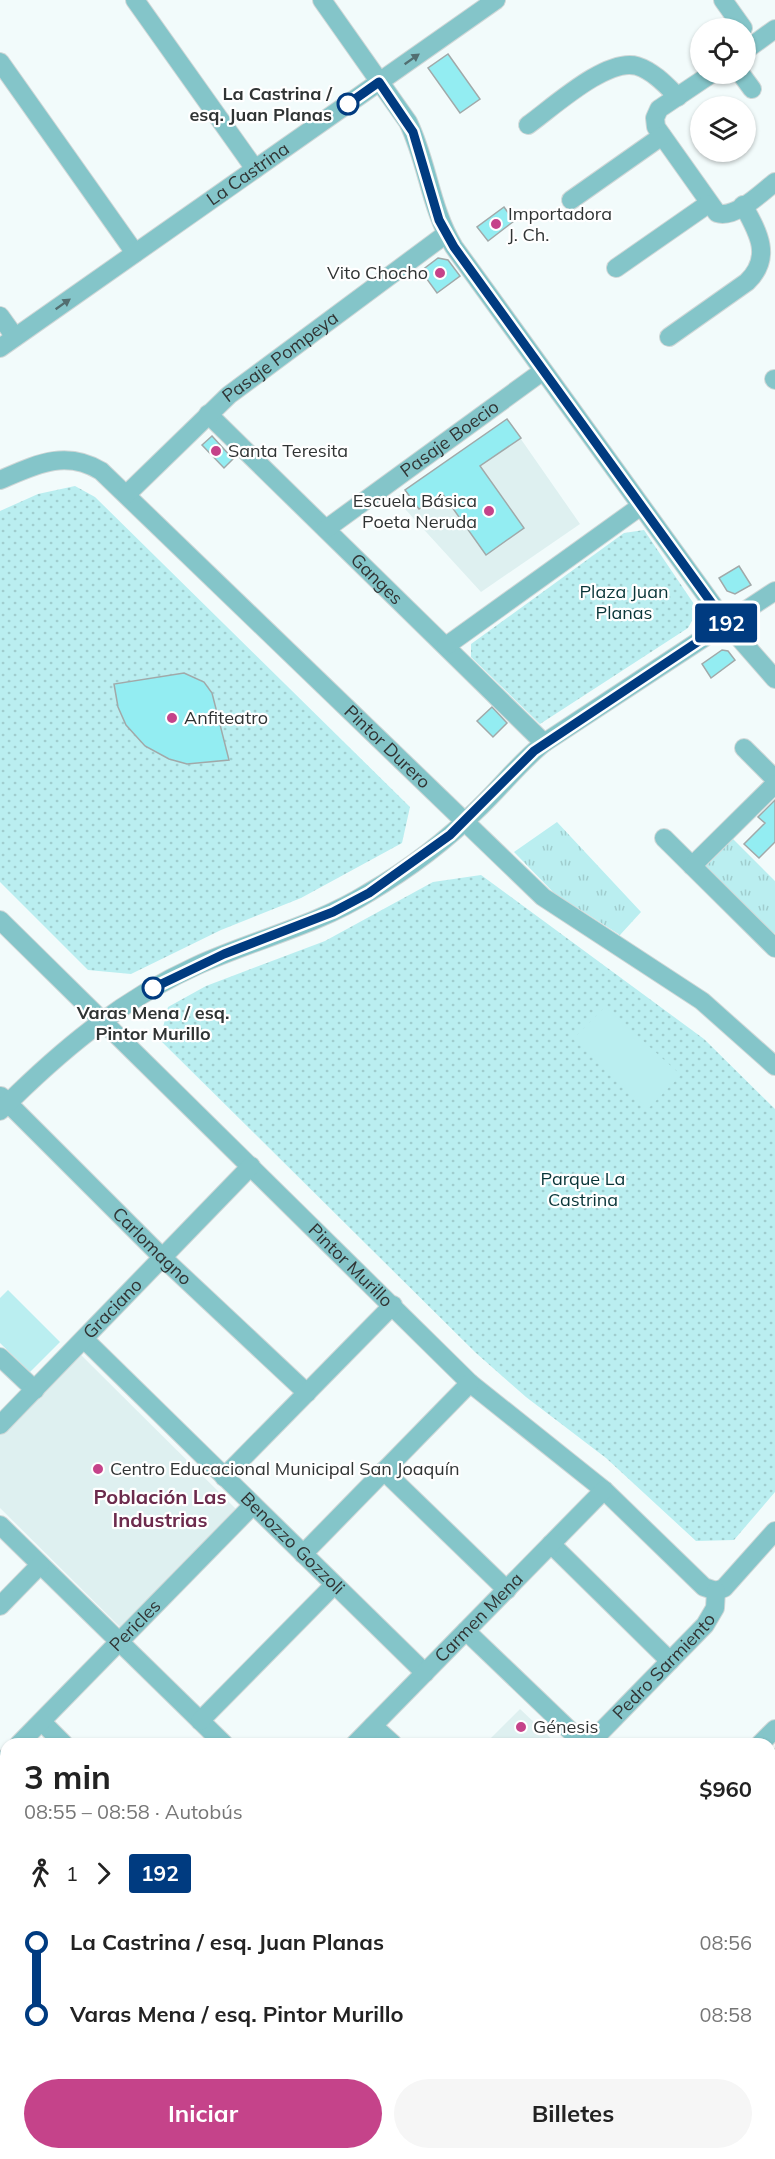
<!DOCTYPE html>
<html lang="es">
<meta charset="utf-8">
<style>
body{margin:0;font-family:Mulish,sans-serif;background:#f6f6f6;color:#222;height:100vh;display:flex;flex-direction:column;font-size:22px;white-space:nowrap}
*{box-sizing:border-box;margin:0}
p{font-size:20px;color:#767676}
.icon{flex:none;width:33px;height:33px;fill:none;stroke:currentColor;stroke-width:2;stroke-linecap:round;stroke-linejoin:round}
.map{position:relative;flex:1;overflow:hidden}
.drawer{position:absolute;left:0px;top:1738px;width:776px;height:422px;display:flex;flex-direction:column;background:#fff;border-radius:18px 18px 0 0;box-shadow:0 2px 4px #0004}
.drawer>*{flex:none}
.badge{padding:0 12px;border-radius:4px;font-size:21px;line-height:39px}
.buttons{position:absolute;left:690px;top:18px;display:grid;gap:12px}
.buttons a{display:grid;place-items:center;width:66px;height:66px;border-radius:50%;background:#fff;box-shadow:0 2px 4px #0004;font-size:30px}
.map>.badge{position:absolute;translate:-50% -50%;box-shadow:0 0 0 3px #fff}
.legs{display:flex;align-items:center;gap:9px;height:66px;padding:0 24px;font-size:20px}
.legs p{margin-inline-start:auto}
.head{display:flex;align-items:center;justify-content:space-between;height:102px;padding:0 24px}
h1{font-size:33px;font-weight:700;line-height:45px}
.cta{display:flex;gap:12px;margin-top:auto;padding:12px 24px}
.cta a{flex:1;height:69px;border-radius:36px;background:#c5438a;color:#fff;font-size:24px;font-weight:700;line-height:69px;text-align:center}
.cta a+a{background:#f6f6f6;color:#222}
ul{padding:0 24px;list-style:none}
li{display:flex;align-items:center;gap:21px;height:72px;font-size:22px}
li i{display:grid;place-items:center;width:9px;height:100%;margin:0 8px;background:currentColor}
li i::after{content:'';width:15px;height:15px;margin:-8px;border:4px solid;border-radius:50%;background:#fff}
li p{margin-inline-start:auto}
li:first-child i{background:linear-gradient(#0000 50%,currentColor 0)}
li:last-child i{background:linear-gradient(currentColor 50%,#0000 0)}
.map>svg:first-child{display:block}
.built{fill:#def0f0}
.grass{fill:url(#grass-tufts)}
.park{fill:url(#park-dots)}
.pitch{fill:#baeef0}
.building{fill:#93edf2;stroke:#a1a9a9;stroke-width:1.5}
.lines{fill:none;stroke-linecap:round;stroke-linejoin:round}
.minor-casing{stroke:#cfd7d7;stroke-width:20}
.major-casing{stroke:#cfd7d7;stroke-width:25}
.minor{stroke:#84c5c9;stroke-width:18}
.major{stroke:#129399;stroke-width:22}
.oneway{fill:#526e70}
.line-1-casing{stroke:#fff;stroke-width:14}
.line-1{stroke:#003b80;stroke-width:9}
.stop-1-dot{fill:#fff;stroke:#003b80;stroke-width:3}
.poi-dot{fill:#c5438a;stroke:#fff;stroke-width:2}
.labels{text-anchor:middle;stroke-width:4.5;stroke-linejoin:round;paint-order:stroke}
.stop-label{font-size:18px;font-weight:bold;fill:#303434;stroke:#fff;text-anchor:end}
.street-label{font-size:18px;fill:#303434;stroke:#fff}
.poi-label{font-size:18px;fill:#303434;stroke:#fff;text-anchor:start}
.park-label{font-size:18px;fill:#083538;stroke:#fff}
.neighbourhood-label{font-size:20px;font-weight:bold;fill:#6c2b4d;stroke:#fff}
</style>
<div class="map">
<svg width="775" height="2159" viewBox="0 0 775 2159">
<defs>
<pattern id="grass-tufts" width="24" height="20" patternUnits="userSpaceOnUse" patternTransform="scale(1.5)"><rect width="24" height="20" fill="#baeef0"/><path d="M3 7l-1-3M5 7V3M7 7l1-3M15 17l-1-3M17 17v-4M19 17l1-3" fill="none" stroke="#a0cdce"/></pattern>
<pattern id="park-dots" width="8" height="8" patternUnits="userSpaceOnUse" patternTransform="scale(1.5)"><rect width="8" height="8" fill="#baeef0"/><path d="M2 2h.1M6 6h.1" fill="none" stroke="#a0cdce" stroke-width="1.8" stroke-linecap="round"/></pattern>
</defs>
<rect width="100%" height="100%" fill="#f2fbfb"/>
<path class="built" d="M507 419 580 524 481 592 395 498Z
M78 1352 237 1510 120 1627 0 1508V1430Z
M520 1709 557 1744H485Z"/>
<path class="grass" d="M557 822 641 912 620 935 554 893 514 852Z
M733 839 775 881V933L772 937 704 868Z"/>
<path class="park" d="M75 486 95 497 410 807 402 843 301 898 221 930 131 974 88 970 0 882V511L38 494Z
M644 530 698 610 688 628 540 724 471 657V644L624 533Z
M481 875 704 1039 775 1109V1492L734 1540 696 1541 606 1458 526 1397 476 1353 160 1040 168 1007 206 986 325 941 433 882Z"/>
<path class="pitch" d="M605 1007 681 1075 648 1109 573 1039Z
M8 1290 60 1342 30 1372 0 1343V1298Z"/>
<path class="building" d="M448 54 480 99 460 113 428 68Z
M504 207 514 221 488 241 477 227Z
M438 258 448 260 460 276 437 293 421 271Z
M507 419 521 438 480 466 524 528 486 555 442 493 419 509 405 490Z
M212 436 233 459 224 468 202 445Z
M739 566 751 585 735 594 727 591 719 578Z
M722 650 728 651 735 660 711 678 702 664Z
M184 673 204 682 212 693 229 760 187 764 169 759 145 746 126 725 118 707 114 684Z
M492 707 507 723 493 737 477 721Z
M775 800V842L759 858 744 844 765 823 758 817Z"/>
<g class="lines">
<defs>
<g id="minor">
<path d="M135 0 255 169"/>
<path d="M322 0 408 122C428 163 430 208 454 247L726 623 775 679"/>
<path d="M723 0 743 28"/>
<path d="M746 50 775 29"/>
<path d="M0 62 135 253"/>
<path d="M711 74 659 109 655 118 656 127 717 213C735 219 761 193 775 182"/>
<path d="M741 74 752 89"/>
<path d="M528 125C552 108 607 57 637 66 653 71 666 85 678 97"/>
<path d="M571 200 662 136"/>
<path d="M616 268 708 204"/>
<path d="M0 316 15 337"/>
<path d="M669 337 747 282C773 257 758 232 743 205"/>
<path id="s1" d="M0 348 496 0"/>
<path d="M774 379 775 380"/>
<path id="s2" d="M208 414 544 743"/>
<path id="s3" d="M0 480C35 465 65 449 101 471L543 897 702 1001 775 1066"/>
<path id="s4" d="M127 494 229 395 446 234"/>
<path id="s5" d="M326 529 543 371"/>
<path d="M446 646 641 506"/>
<path d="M744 748 775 779"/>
<path d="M664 838 775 948"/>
<path d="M692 866 775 784"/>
<path id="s6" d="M0 920 470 1383 604 1490 704 1587 716 1591"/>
<path id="s7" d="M1 1096 163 1258 307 1393"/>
<path d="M0 1111C59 1052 119 1001 196 966 253 940 315 926 368 893 409 869 447 840 480 807 502 786 520 762 544 743L775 591"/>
<path id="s8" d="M84 1339 425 1673"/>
<path d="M0 1357 35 1390"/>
<path id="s9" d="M0 1425 251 1166"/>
<path d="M384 1471 507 1590"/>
<path d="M224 1477 393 1305"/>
<path d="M0 1525 224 1744"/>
<path d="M551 1544 670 1661"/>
<path d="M303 1554 470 1383"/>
<path d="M716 1591 724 1588 775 1531"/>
<path d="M0 1606 40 1565"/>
<path d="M466 1631 584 1744"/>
<path d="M200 1721 334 1585"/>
<path d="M42 1722 64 1744"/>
<path d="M373 1726 393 1744"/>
<path id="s10" d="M19 1744 253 1505"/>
<path id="s11" d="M355 1744 604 1490"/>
<path id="s12" d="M589 1744 705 1625 715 1608 716 1591"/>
<path d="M760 1744 775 1729"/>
<path d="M770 1757 775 1762"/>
<path d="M0 1764 6 1758"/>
<path d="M770 1925 775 1931"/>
<path d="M0 1929 6 1923"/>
<path d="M770 2009 775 2004"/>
<path d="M0 2078 6 2075"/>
<path d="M483 2154 488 2159"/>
<path d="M278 2159 283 2154"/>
</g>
<path id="major" d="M0 2000 6 2008
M0 2126 6 2134
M22 2154 26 2159
M120 2154 124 2159"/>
</defs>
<use href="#minor" class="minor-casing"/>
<use href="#major" class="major-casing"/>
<use href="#minor" class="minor"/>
<use href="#major" class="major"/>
</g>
<defs><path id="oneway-solid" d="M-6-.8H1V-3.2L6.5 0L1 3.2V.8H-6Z" transform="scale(1.5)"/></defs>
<g class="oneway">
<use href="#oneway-solid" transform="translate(412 59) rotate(-35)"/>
<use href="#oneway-solid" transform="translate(63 304) rotate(-35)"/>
</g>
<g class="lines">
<defs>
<path id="line-1" d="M153 988 224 954 333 912 369 893 450 835 534 751 726 623 454 247 439 220 413 132 379 82 348 104"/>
</defs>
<use href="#line-1" class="line-1-casing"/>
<use href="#line-1" class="line-1"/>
</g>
<g class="stop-1-dot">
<circle cx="348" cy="104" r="10"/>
<circle cx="153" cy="988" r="10"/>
</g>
<g class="poi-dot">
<circle cx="496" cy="224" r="6"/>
<circle cx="440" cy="273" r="6"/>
<circle cx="216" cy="451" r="6"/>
<circle cx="489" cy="511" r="6"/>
<circle cx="172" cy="718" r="6"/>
<circle cx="98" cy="1469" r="6"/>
<circle cx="521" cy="1727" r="6"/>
</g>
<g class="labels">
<g class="stop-label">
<text x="332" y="100">La Castrina /<tspan x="332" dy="21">esq. Juan Planas</tspan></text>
<text x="153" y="1019" text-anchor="middle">Varas Mena / esq.<tspan x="153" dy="21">Pintor Murillo</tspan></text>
</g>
<g class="street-label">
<text dy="6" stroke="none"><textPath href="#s1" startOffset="303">La Castrina</textPath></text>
<text dy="6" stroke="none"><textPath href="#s4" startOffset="206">Pasaje Pompeya</textPath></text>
<text dy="6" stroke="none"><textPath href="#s5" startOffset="153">Pasaje Boecio</textPath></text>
<text dy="6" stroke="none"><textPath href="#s2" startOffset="236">Ganges</textPath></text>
<text dy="6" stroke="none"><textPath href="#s3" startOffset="504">Pintor Durero</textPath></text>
<text dy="6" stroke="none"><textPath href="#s7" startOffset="213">Carlomagno</textPath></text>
<text dy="6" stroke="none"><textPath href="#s6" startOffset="492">Pintor Murillo</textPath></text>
<text dy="6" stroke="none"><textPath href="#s9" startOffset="162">Graciano</textPath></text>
<text dy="6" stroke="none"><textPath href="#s8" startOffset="292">Benozzo Gozzoli</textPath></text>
<text dy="6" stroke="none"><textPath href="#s11" startOffset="177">Carmen Mena</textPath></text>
<text dy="6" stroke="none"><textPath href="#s10" startOffset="166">Pericles</textPath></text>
<text dy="6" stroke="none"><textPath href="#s12" startOffset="108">Pedro Sarmiento</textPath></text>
</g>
<g class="poi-label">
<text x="508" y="220">Importadora<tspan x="508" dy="21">J. Ch.</tspan></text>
<text x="428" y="279" text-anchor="end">Vito Chocho</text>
<text x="228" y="457">Santa Teresita</text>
<text x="477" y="507" text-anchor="end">Escuela Básica<tspan x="477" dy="21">Poeta Neruda</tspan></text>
<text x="184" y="724">Anfiteatro</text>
<text x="110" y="1475">Centro Educacional Municipal San Joaquín</text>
<text x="533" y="1733">Génesis</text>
</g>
<g class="park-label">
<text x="624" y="598">Plaza Juan<tspan x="624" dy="21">Planas</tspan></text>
<text x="583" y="1185">Parque La<tspan x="583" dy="21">Castrina</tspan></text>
</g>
<g class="neighbourhood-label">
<text x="160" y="1504">Población Las<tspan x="160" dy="23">Industrias</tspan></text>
</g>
</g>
</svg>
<div class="buttons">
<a><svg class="icon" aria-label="locate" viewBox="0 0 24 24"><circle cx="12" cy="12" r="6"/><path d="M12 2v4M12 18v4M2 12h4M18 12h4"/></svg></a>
<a><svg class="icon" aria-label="layers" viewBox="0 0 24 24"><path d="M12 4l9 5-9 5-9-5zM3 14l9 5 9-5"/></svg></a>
</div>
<b class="badge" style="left:726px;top:623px;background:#003b80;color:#fff">192</b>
<section class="drawer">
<div class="head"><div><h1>3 min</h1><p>08:55 – 08:58 · Autobús</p></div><b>$960</b></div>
<div class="legs"><svg class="icon" aria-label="walk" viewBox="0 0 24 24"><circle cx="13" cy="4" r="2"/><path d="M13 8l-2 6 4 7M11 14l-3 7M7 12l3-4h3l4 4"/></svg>1<svg class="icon" aria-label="forward" viewBox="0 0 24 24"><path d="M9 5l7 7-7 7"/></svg><b class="badge" style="background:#003b80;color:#fff">192</b></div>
<ul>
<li><i style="color:#003b80"></i><b>La Castrina / esq. Juan Planas</b><p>08:56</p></li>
<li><i style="color:#003b80"></i><b>Varas Mena / esq. Pintor Murillo</b><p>08:58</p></li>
</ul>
<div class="cta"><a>Iniciar</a><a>Billetes</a></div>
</section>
</div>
